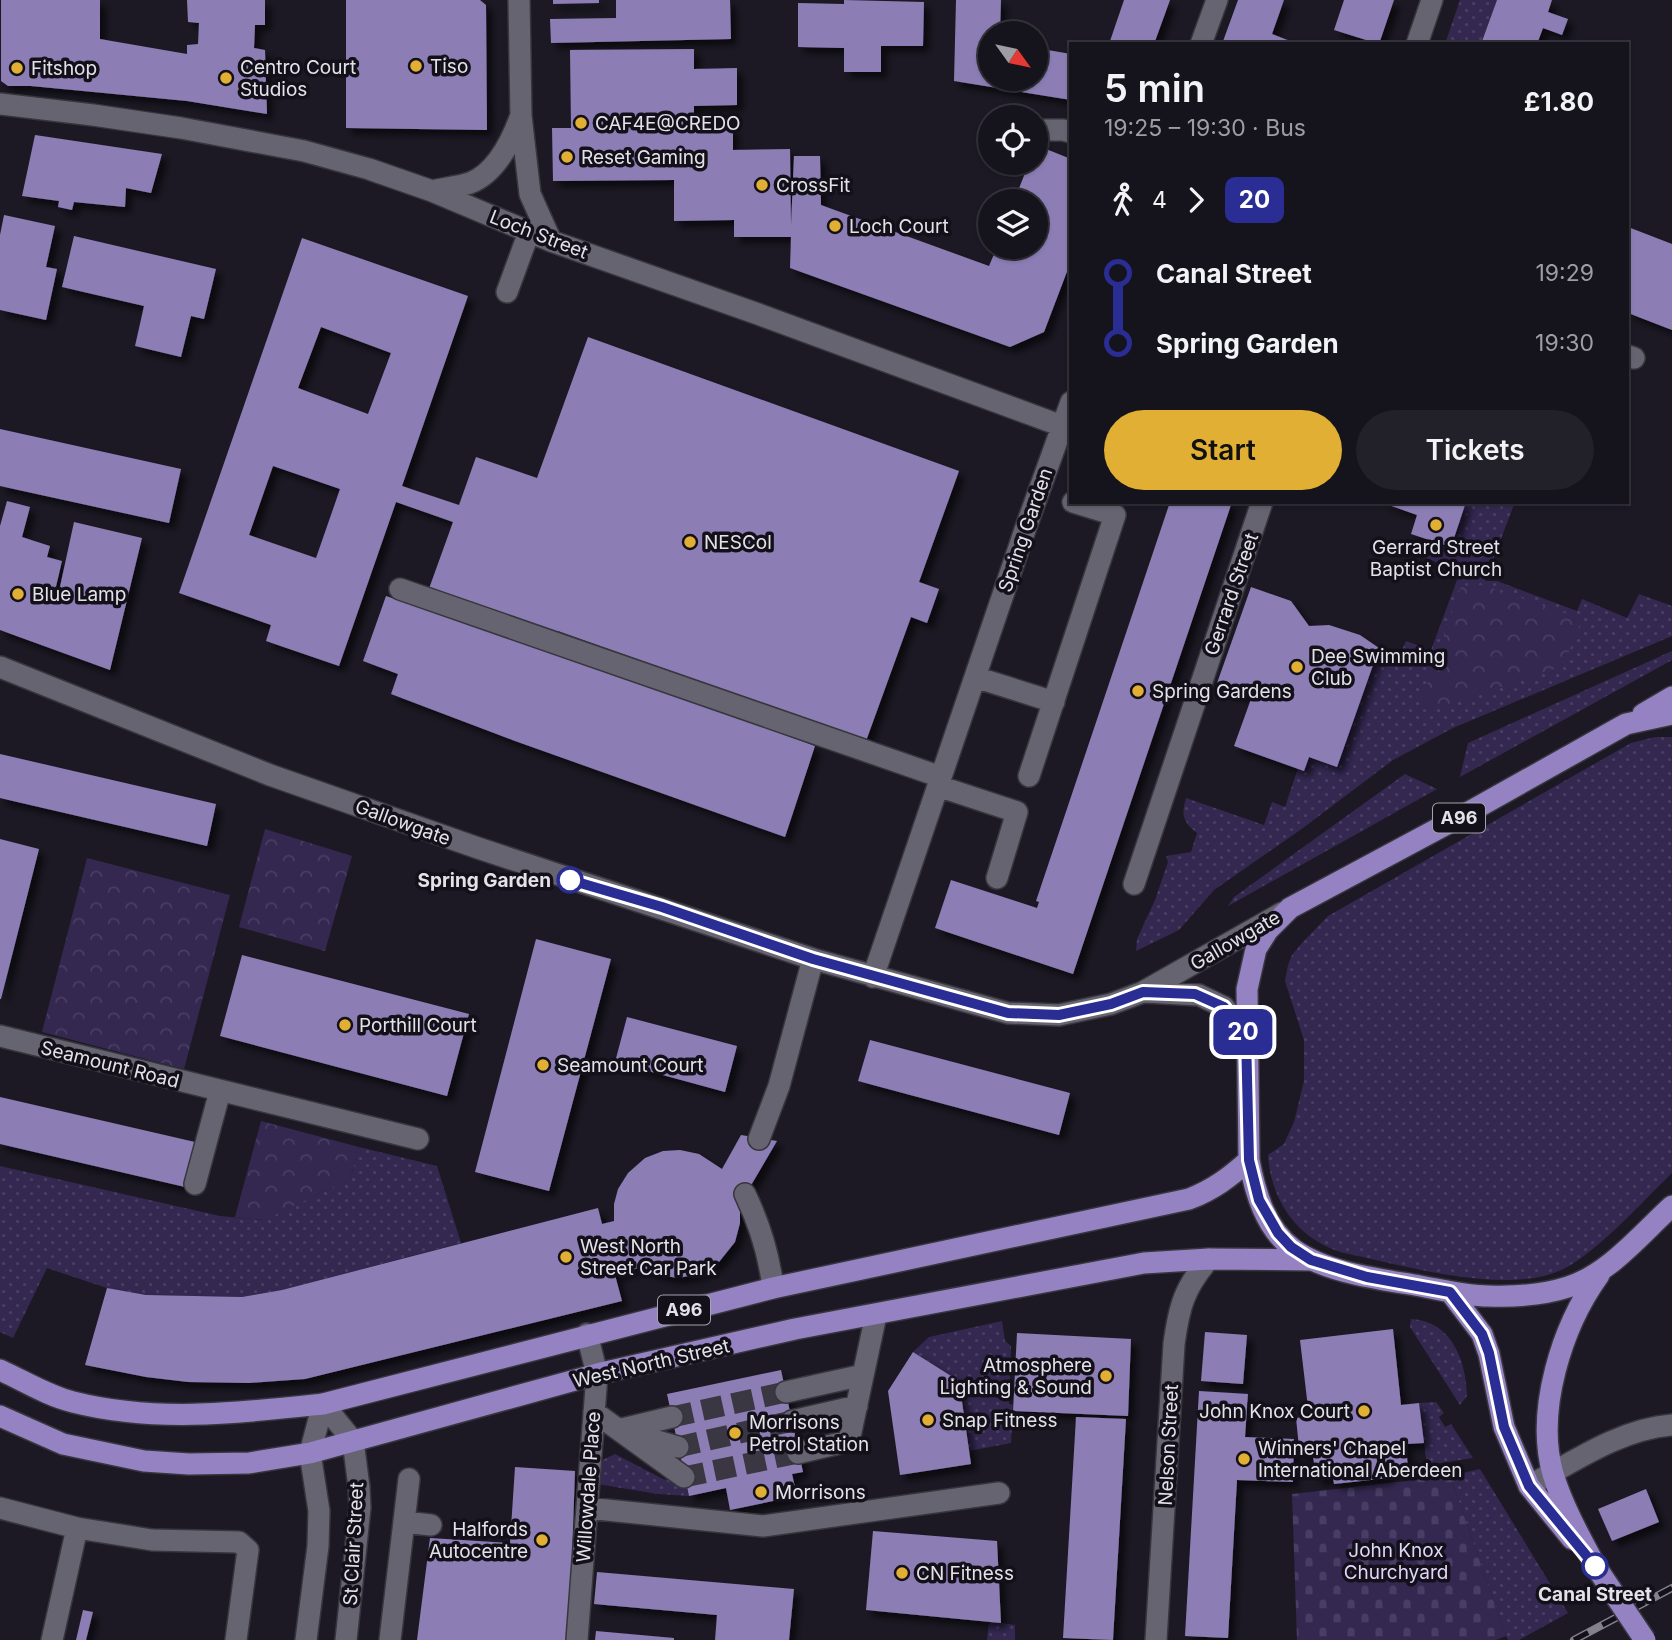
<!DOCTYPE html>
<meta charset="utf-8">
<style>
body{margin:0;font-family:Inter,sans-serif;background:#222028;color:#f1f3f6;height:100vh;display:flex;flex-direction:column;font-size:26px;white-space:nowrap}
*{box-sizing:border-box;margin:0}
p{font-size:23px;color:#9d9ea3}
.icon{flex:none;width:38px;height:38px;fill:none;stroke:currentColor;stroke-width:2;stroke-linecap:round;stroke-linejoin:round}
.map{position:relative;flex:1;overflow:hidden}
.side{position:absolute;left:1069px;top:42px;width:560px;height:462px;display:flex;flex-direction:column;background:#15131b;border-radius:0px;box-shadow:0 2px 5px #0004,0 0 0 2px #34323a}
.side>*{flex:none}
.badge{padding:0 14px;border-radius:10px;font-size:24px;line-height:46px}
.needle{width:46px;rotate:123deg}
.fabs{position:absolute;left:978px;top:21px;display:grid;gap:14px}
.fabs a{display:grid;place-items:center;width:70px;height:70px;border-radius:50%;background:#15131b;box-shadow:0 2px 5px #0004,0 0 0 2px #34323a;font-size:35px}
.map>.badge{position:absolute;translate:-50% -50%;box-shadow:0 0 0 4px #fff}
.legs{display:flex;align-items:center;gap:10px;height:77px;padding:0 35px;font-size:23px}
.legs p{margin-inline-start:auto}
.headline{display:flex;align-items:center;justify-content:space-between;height:119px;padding:0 35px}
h1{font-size:38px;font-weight:600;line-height:52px}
.primary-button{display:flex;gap:14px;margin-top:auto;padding:14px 35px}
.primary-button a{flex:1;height:80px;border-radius:42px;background:#e1af34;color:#111;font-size:28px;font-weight:600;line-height:80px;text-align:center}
.primary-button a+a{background:#222028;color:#f1f3f6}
ul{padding:0 35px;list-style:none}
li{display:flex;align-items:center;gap:24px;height:70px;font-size:26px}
li i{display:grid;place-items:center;width:10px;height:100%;margin:0 9px;background:currentColor}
li i::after{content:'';width:18px;height:18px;margin:-9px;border:5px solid;border-radius:50%;background:#15131b}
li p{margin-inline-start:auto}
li:first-child i{background:linear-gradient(#0000 50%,currentColor 0)}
li:last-child i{background:linear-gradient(currentColor 50%,#0000 0)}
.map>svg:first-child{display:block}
.grass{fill:url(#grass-dots)}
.cemetery{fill:url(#cemetery-stones)}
.park{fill:url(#park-crowns)}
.building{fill:#8c7eb5;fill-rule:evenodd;filter:url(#shadow)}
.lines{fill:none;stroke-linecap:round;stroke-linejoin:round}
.minor-tunnel{stroke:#3a3742;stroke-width:21;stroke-dasharray:21 10;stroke-linecap:butt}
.minor-casing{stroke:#37363d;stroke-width:24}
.major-casing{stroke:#37363d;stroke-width:24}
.minor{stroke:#676471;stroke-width:21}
.major{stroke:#9482c3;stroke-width:21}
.rail-casing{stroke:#83818a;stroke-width:8}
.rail{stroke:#13101a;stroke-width:5;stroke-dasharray:16;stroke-linecap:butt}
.major-bridge-casing{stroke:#37363d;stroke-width:24;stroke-linecap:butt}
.major-bridge{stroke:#9482c3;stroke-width:21}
.line-1-casing{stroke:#fff;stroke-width:16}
.line-1{stroke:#2a2d93;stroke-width:10}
.poi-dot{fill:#e1af34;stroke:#13101a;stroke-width:2.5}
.stop-1-dot{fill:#fff;stroke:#2a2d93;stroke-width:3.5}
.labels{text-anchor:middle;stroke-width:7;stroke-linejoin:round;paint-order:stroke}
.shield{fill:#13101a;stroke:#a5a3ab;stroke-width:2}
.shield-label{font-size:18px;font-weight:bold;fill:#e3e2e9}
.poi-label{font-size:19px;fill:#e3e2e9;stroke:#13101a;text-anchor:start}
.street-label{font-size:19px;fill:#e3e2e9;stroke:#13101a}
.stop-label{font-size:19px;font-weight:bold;fill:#e3e2e9;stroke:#13101a;text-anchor:end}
.park-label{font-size:19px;fill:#ded7f8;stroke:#13101a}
</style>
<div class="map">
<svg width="1672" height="1640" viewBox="0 0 1672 1640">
<defs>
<pattern id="grass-dots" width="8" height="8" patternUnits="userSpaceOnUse" patternTransform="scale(1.75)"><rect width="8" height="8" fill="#342851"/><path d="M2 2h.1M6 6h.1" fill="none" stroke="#483d62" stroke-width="1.8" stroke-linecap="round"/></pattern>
<pattern id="cemetery-stones" width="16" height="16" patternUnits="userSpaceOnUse" patternTransform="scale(1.75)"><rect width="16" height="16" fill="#342851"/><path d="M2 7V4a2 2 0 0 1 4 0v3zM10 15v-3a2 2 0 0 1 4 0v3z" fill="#483d62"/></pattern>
<pattern id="park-crowns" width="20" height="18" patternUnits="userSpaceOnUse" patternTransform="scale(1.75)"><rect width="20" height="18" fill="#342851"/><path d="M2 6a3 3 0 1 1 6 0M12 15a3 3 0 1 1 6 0" fill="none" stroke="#483d62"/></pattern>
<filter id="shadow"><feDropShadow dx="6" dy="6" stdDeviation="3.5" flood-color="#0009"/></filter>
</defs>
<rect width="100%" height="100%" fill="#1c1924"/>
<path class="grass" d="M1460 0H1497L1481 44H1445Z
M1466 502H1515L1485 581H1497L1577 611 1582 599 1627 618 1639 594 1672 606V636L1453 728 1393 760 1303 828 1214 890 1179 930 1136 951 1137 939 1155 900 1168 862 1166 856 1191 852 1197 833C1183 822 1181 815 1186 798L1264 825 1272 802 1285 807 1298 768 1304 771 1309 757 1337 766 1379 648 1400 654 1406 641 1431 650 1460 572 1424 557 1430 540 1451 547Z
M1672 651V660L1460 777 1468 743Z
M1655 737H1672V1173C1641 1203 1605 1244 1569 1266 1514 1299 1403 1265 1344 1253 1298 1240 1271 1201 1268 1155L1284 1144 1294 1122 1304 1081V1040L1285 981 1288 965 1292 955 1302 943 1328 916 1631 743Z
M1405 774 1437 789 1228 906 1234 897Z
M359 1147 437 1166 461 1243 282 1290 242 1297 146 1295 107 1288 47 1268 13 1338 0 1332V1166L220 1216 263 1220 350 1179Z
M1411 1319C1452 1321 1466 1361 1467 1396L1460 1405 1410 1327Z
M1002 1321 1005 1341 1011 1346 1009 1404 1013 1405 1011 1443 969 1451 959 1381 913 1352 929 1337Z
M1436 1402 1444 1413 1439 1417 1445 1427 1451 1424 1473 1458 1427 1465 1419 1403Z
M615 1454 663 1479 686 1484 689 1496 658 1494 597 1484 598 1462Z
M1480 1469 1568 1613 1519 1640H1508L1506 1636 1450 1476Z
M989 1621 1015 1625V1640H987Z"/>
<path class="cemetery" d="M1450 1476 1506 1636 1496 1640H1297L1292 1494Z"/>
<path class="park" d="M1483 585 1582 619 1563 666 1429 711 1419 707 1461 586Z
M265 829 352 856 325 951 239 927Z
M87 858 230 895 184 1069 42 1032Z
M261 1121 359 1147 350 1179 264 1220 235 1217Z"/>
<path class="building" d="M1 0H100V39L187 54V45L198 44 199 23 188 22 187 0H265V25H255L254 48 265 50 267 114 187 101 31 86H8L1 81Z
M346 0H480L486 5 487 130 346 128Z
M553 0H599V3L553 4Z
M616 0H730L731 39 551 43 550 19 616 18Z
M844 0 924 2 923 46H881V72H844V48L798 47V3L844 4Z
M956 0H1001L1000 33H990V79H1036V48L1071 54V100L954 81Z
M1124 0H1170L1154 44H1109Z
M1238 0H1284L1272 34 1298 44H1222Z
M1344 0H1394L1379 44 1334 30Z
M1497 0H1552L1548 12 1568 19 1562 35 1543 28 1537 44H1481Z
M694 49V69L737 68V105L694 106V127H733V150L790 149 791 226 794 156H820L821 205 989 266 997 247H1036V201H1014L1029 163H1036V145L1071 159V261L1044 332 1010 347 790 268 791 237H734V220L674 221V180L553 181 552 128H571L570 50Z
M35 135 162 154 151 193 126 188 125 207 74 202 72 210 58 207 59 201 22 196Z
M4 215 55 226 46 267 57 269 46 320 0 310V235Z
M1628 227 1672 244V330L1628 313Z
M74 236 216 269 204 319 191 316 181 357 135 346 144 306 62 287Z
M302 238 468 296 402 486 459 505 476 457 537 478 588 337 959 471 919 582 939 589 927 623 911 617 866 741 558 631 552 650 815 746 785 837 515 741 391 694 398 674 363 661 386 596 422 608 453 522 396 502 339 666 266 641 271 625 179 593ZM321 327 391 353 368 414 298 388ZM273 466 340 489 316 558 249 535Z
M0 429 181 469 169 523 0 486Z
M7 501 30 507 22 537 50 546 47 557 62 561 54 595 58 596 74 522 142 538 110 670 0 630V526Z
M1170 502H1232L1073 974 935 928 951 880 1037 908 1039 902 1036 901Z
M1380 502H1466L1451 547 1411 534 1417 515Z
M1251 587 1291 601 1309 626 1329 625 1360 635 1379 648 1337 767 1309 757 1304 771 1234 746 1251 699 1216 686Z
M0 754 216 804 207 846 0 798Z
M0 839 39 849 1 999H0Z
M536 939 611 959 549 1191 475 1172Z
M242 955 469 1014 447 1096 220 1036Z
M627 1017 737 1046 725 1092 615 1062Z
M870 1040 1070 1093 1059 1135 858 1081Z
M0 1097 195 1142 185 1187 0 1144Z
M741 1135 777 1141 740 1204V1223L735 1242 719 1262 699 1274 678 1278 659 1275 642 1267 615 1275 622 1301 305 1379 249 1383 188 1382 146 1377 85 1365 107 1288 146 1295 242 1297 282 1290 598 1208 602 1224 614 1221V1204L618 1189 628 1173 645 1158 663 1151 680 1150 699 1154 722 1169Z
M1393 1329 1401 1405 1419 1403 1424 1443 1406 1444 1408 1470 1389 1472V1478L1334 1484 1333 1478 1316 1480 1313 1455 1300 1457 1296 1418 1309 1416 1300 1340Z
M1205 1332 1247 1335 1243 1384 1201 1381Z
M1017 1333 1131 1339 1128 1416 1013 1411Z
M913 1352 959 1381 971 1464 900 1475 888 1391Z
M781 1370 803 1472 792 1474 797 1496 730 1510 726 1488 689 1496 667 1394Z
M1199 1391 1248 1394 1245 1437 1294 1439 1293 1482 1237 1480 1228 1638 1185 1636Z
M1076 1417 1126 1419 1113 1640 1063 1638Z
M515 1467 575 1471 569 1640H417L430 1538 510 1543Z
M1646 1489 1659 1522 1612 1541 1598 1509Z
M873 1531 997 1541 1001 1623 866 1610Z
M597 1572 794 1589 789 1640H715L717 1615 594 1604Z
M83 1610 93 1612 86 1640H76Z
M596 1631 674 1638V1640H595Z"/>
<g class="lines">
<path class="minor-tunnel" d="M672 1417 786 1392
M678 1447 792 1421
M684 1477 798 1453"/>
<defs>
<path id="minor" d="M519 0 521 116 530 194 551 241
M1201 44 1217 0
M1417 44 1432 0
M0 104 93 115 181 128 304 151 369 169 432 191 551 241 758 314 1062 426
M1036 130H1063L1071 132
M432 191C444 188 458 187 470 183 496 173 511 142 520 118
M507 292 529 232
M1628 356 1634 358
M400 589 941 777
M0 667 270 775 478 848 813 959 1008 1013 1059 1015 1111 1004 1143 992 1282 913
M975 677 1054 702
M1029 776 1115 515 1073 502
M938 786 1017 812 997 878
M1134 884 1262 502
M873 977 1026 527 1071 402
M1145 992 1199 995 1224 1007 1246 1036
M0 1036 418 1139
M759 1139 779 1086 813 959
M195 1184 220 1091
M745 1194C760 1225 769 1254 773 1288
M786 1392 863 1375
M323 1404 353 1441 359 1487 360 1508 346 1640
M594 1412 684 1477
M792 1421 857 1406
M622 1429 672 1417
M637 1435 678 1447
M798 1453 849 1441 876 1315
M1529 1486C1573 1462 1620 1429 1672 1425
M0 1508 77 1528 152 1540 239 1542 248 1550 236 1640
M587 1508 763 1526 999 1493
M404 1522 431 1525
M52 1640 77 1528
M306 1640 318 1546 319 1511 310 1453 323 1404
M390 1640 409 1479
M577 1640 597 1374 587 1334
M1156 1640 1174 1344C1179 1307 1184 1288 1209 1259"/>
<path id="major" d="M1643 714 1672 697
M1672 714 1626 724 1471 811 1290 908 1268 930 1256 949 1247 989 1249 1160C1255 1192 1265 1228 1293 1249 1326 1273 1380 1279 1420 1286 1442 1290 1466 1296 1488 1296 1514 1297 1543 1295 1568 1287 1609 1274 1641 1234 1672 1206
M1450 1292 1482 1334 1489 1354 1504 1427 1529 1486 1572 1539
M0 1370C24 1381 48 1396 73 1402 156 1423 239 1413 323 1404L773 1288 1189 1199C1213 1190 1230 1177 1249 1160
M0 1416 63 1444 144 1461 189 1464 249 1463 310 1453 597 1374 795 1329 1144 1263 1209 1259 1311 1260
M1596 1567C1580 1537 1563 1507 1553 1474 1535 1411 1562 1326 1599 1275"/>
</defs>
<use href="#minor" class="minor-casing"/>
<use href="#major" class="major-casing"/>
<use href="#minor" class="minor"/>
<use href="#major" class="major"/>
<defs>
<path id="rail" d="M1574 1640 1672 1588"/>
</defs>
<use href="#rail" class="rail-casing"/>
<use href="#rail" class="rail"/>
<defs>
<path id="major-bridge" d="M1596 1567 1645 1640"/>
</defs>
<use href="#major-bridge" class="major-bridge-casing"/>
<use href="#major-bridge" class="major-bridge"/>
</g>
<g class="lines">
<defs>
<path id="line-1" d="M570 880 662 907 813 959 1008 1013 1059 1015 1111 1004 1143 992 1195 994 1224 1007 1246 1036 1249 1160 1259 1200 1278 1233 1291 1247 1311 1260 1367 1277 1450 1292 1482 1334 1489 1353 1504 1427 1529 1486 1595 1566"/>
</defs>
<use href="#line-1" class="line-1-casing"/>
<use href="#line-1" class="line-1"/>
</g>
<g class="poi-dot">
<circle cx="416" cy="66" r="7"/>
<circle cx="17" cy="68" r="7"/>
<circle cx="226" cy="78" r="7"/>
<circle cx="581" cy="123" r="7"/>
<circle cx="567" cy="157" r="7"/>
<circle cx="762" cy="185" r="7"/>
<circle cx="835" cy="226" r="7"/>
<circle cx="1436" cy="525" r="7"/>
<circle cx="690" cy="542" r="7"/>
<circle cx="18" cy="594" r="7"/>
<circle cx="1297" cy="667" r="7"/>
<circle cx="1138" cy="691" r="7"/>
<circle cx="345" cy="1025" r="7"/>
<circle cx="543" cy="1065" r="7"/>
<circle cx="566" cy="1257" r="7"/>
<circle cx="1106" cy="1376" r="7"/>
<circle cx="1364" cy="1411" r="7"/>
<circle cx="928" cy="1420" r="7"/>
<circle cx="735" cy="1433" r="7"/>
<circle cx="1244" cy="1459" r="7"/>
<circle cx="761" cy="1492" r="7"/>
<circle cx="542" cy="1540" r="7"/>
<circle cx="902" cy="1573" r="7"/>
</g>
<g class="stop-1-dot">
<circle cx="570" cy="880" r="12"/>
<circle cx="1595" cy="1566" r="12"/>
</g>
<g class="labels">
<g class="shield">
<rect x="1433" y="803.5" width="52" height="29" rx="5"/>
<rect x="658" y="1295.5" width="52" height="29" rx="5"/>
</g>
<g class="shield-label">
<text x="1459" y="824">A96</text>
<text x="684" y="1316">A96</text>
</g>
<g class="poi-label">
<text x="430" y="73">Tiso</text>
<text x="240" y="74">Centro Court<tspan x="240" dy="22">Studios</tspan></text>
<text x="31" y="75">Fitshop</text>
<text x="595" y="130">CAF4E@CREDO</text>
<text x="581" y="164">Reset Gaming</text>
<text x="776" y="192">CrossFit</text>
<text x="849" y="233">Loch Court</text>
<text x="704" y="549">NESCol</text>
<text x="1436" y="554" text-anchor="middle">Gerrard Street<tspan x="1436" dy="22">Baptist Church</tspan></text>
<text x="32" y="601">Blue Lamp</text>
<text x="1311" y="663">Dee Swimming<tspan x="1311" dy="22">Club</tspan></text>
<text x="1152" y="698">Spring Gardens</text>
<text x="359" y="1032">Porthill Court</text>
<text x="557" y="1072">Seamount Court</text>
<text x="580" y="1253">West North<tspan x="580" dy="22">Street Car Park</tspan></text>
<text x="1092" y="1372" text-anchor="end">Atmosphere<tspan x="1092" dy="22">Lighting &amp; Sound</tspan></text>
<text x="1350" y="1418" text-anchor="end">John Knox Court</text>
<text x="942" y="1427">Snap Fitness</text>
<text x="749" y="1429">Morrisons<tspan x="749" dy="22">Petrol Station</tspan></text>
<text x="1258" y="1455">Winners' Chapel<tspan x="1258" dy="22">International Aberdeen</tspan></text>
<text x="775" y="1499">Morrisons</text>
<text x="528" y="1536" text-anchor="end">Halfords<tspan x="528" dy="22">Autocentre</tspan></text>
<text x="916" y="1580">CN Fitness</text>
</g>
<g class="street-label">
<text transform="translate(539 234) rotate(21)" y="7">Loch Street</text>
<text transform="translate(1025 530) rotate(-71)" y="7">Spring Garden</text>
<text transform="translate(1231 594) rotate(-71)" y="7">Gerrard Street</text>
<text transform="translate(403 822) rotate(20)" y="7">Gallowgate</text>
<text transform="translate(1235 940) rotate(-30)" y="7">Gallowgate</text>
<text transform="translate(110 1064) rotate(14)" y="7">Seamount Road</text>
<text transform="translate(651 1363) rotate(-13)" y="7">West North Street</text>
<text transform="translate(1168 1445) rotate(-87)" y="7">Nelson Street</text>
<text transform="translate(588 1487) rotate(-86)" y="7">Willowdale Place</text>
<text transform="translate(353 1544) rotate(-87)" y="7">St Clair Street</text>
</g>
<g class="stop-label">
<text x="551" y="887">Spring Garden</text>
<text x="1595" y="1601" text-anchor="middle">Canal Street</text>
</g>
<g class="park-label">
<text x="1396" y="1557">John Knox<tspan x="1396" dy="22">Churchyard</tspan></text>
</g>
</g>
</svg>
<div class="fabs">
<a><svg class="needle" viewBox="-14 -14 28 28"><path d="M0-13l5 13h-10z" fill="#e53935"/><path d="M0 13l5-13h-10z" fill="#9d9ea3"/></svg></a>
<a><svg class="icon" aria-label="locate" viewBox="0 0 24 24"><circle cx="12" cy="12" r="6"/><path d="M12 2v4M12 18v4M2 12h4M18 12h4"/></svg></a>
<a><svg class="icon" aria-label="layers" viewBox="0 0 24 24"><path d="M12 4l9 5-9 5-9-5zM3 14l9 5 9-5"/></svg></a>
</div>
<b class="badge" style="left:1243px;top:1032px;background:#2a2d93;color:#fff">20</b>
<section class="side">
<div class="headline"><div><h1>5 min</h1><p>19:25 – 19:30 · Bus</p></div><b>£1.80</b></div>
<div class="legs"><svg class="icon" aria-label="walk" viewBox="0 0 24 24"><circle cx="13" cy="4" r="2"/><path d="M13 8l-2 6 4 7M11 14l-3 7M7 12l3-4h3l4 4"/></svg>4<svg class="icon" aria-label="forward" viewBox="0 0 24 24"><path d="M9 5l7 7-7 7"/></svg><b class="badge" style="background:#2a2d93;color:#fff">20</b></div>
<ul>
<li><i style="color:#2a2d93"></i><b>Canal Street</b><p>19:29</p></li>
<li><i style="color:#2a2d93"></i><b>Spring Garden</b><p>19:30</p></li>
</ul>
<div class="primary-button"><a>Start</a><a>Tickets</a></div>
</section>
</div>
